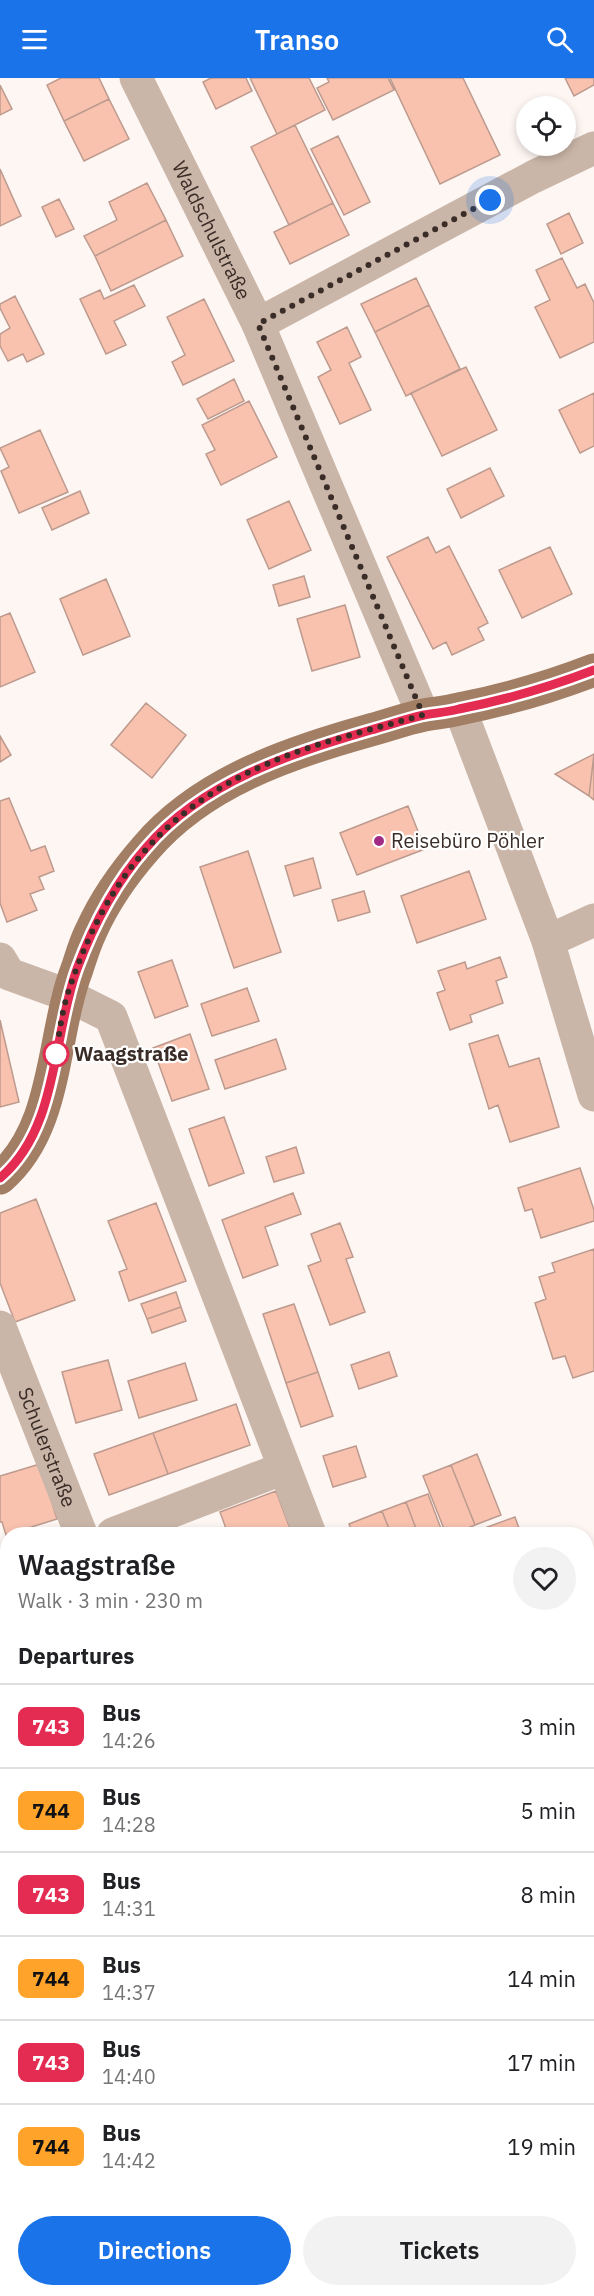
<!DOCTYPE html>
<meta charset="utf-8">
<style>
body{margin:0;font-family:"IBM Plex Sans",sans-serif;background:#f2f2f2;color:#202124;height:100vh;display:flex;flex-direction:column;font-size:22px;white-space:nowrap}
*{box-sizing:border-box;margin:0}
p{font-size:20px;color:#757577}
.icon{flex:none;width:33px;height:33px;fill:none;stroke:currentColor;stroke-width:2;stroke-linecap:round;stroke-linejoin:round}
.map{position:relative;flex:1;overflow:hidden}
.sheet{position:absolute;left:0px;top:1449px;width:594px;height:770px;display:flex;flex-direction:column;background:#fff;border-radius:24px 24px 0 0;box-shadow:0 3px 9px #0003}
.sheet>*{flex:none}
.badge{padding:0 12px;border-radius:9px;font-size:21px;line-height:39px}
.controls{position:absolute;left:516px;top:18px;display:grid;gap:12px}
.controls a{display:grid;place-items:center;width:60px;height:60px;border-radius:50%;background:#fff;box-shadow:0 3px 9px #0003;font-size:30px}
.you{position:absolute;width:30px;height:30px;margin:-15px;border:4px solid #fff;border-radius:50%;background:#1a73e8;box-shadow:0 0 0 9px #1a73e833}
.map>.badge{position:absolute;translate:-50% -50%;box-shadow:0 0 0 3px #fff}
h2{padding:0 18px;font-size:22px;line-height:54px}
.round{display:grid;place-items:center;flex:none;width:63px;height:63px;border-radius:32px;background:#f2f2f2}
.overview{display:flex;align-items:center;justify-content:space-between;height:102px;padding:0 18px}
h1{font-size:28px;font-weight:600;line-height:45px}
.cta{display:flex;gap:12px;margin-top:auto;padding:12px 18px}
.cta a{flex:1;height:69px;border-radius:36px;background:#1a73e8;color:#fff;font-size:24px;font-weight:600;line-height:69px;text-align:center}
.cta a+a{background:#f2f2f2;color:#202124}
ul{padding:0;list-style:none}
li{display:flex;align-items:center;gap:18px;height:84px;padding:0 18px;border-top:2px solid #e0e0e0}
li div{flex:1}
li b{display:block;font-size:22px}
li em{font-style:normal}
li .badge{min-width:66px;font-weight:700;text-align:center}
header{display:flex;justify-content:space-between;align-items:center;height:78px;padding:0 18px;background:#1a73e8;color:#fff;font-size:27px;font-weight:600}
.map>svg:first-child{display:block}
.building{fill:#f8c2af;stroke:#bd9a8e;stroke-width:1.5}
.lines{fill:none;stroke-linecap:round;stroke-linejoin:round}
.minor{stroke:#cab6a8;stroke-width:33}
.major{stroke:#a17e64;stroke-width:33}
.line-casing{stroke:#fff;stroke-width:14}
.line{stroke:#e42c52;stroke-width:9}
.walk{stroke:#3a2c27;stroke-width:6;stroke-dasharray:0 10.8}
.poi-dot{fill:#a12b84;stroke:#fff;stroke-width:2}
.stop-dot{fill:#fff;stroke:#e42c52;stroke-width:3}
.labels{text-anchor:middle;stroke-width:4.5;stroke-linejoin:round;paint-order:stroke}
.street-label{font-size:20px;fill:#3a2c27;stroke:#fff}
.poi-label{font-size:20px;fill:#3a2c27;stroke:#fff;text-anchor:start}
.stop-label{font-size:20px;font-weight:bold;fill:#3a2c27;stroke:#fff;text-anchor:start}
</style>
<header><svg class="icon" aria-label="menu" viewBox="0 0 24 24"><path d="M4 6h16M4 12h16M4 18h16"/></svg>Transo<svg class="icon" aria-label="search" viewBox="0 0 24 24"><circle cx="10" cy="10" r="6"/><path d="M15 15l6 6"/></svg></header>
<div class="map">
<svg width="594" height="2218" viewBox="0 0 594 2218">
<rect width="100%" height="100%" fill="#fef6f3"/>
<path class="building" d="M61 0H99L109 21 64 43 47 7Z
M211 0H246L252 13 216 31 203 4Z
M250 0H309L325 32 277 56Z
M327 0H388L394 12 333 42 317 10 329 4Z
M390 0H463L500 77 440 106Z
M565 0H594V7L574 18Z
M0 7 12 31 0 37Z
M109 21 129 61 84 83 64 43Z
M295 47 333 125 289 147 251 69Z
M338 58 370 124 344 137 311 71Z
M0 91 21 138 0 148Z
M147 105 166 142 95 178 84 158 117 142 109 124Z
M59 121 74 151 56 159 42 129Z
M333 125 349 157 290 186 274 154Z
M569 135 583 165 561 176 547 146Z
M166 142 183 178 111 213 95 178Z
M562 180 577 210 585 206 594 225V264L560 280 535 229 550 222 536 192Z
M416 200 429 227 375 254 361 226Z
M134 207 145 228 114 243 126 267 106 276 80 221 100 212 104 221Z
M15 218 44 276 27 284 23 276 8 283 0 268V256L10 250 0 230V226Z
M204 221 234 283 183 307 172 284 185 277 167 239Z
M429 227 460 291 406 318 375 254Z
M347 249 361 279 349 285 371 332 340 346 318 299 331 292 317 264Z
M466 289 497 352 442 378 411 315Z
M234 301 244 323 208 341 197 321Z
M594 315V368L580 375 559 332Z
M249 323 277 379 221 407 206 376 215 372 202 347Z
M40 352 68 414 19 435 1 393 9 389 0 370Z
M490 390 504 418 461 440 447 411Z
M80 413 89 435 52 452 42 430Z
M289 423 311 472 269 491 247 442Z
M428 459 436 475 449 468 488 545 478 550 484 562 452 577 446 564 433 571 387 479Z
M550 469 572 516 522 540 499 492Z
M304 498 310 519 279 528 273 507Z
M106 501 130 558 83 577 60 521Z
M345 527 360 579 312 593 297 541Z
M10 535 35 594 0 609V539Z
M146 625 186 657 152 700 111 667Z
M0 658 11 677 0 684Z
M594 676 589 718 555 696Z
M594 677V722L589 718Z
M9 720 31 773 45 768 54 793 39 799 44 811 30 816 37 832 7 844 0 825V723Z
M408 728 425 771 357 797 340 755Z
M248 773 281 874 234 890 200 789Z
M313 780 321 810 294 818 285 788Z
M469 793 486 841 417 865 401 818Z
M364 813 370 834 338 843 332 822Z
M500 879 507 899 496 903 503 925 470 937 472 944 450 952 437 915 445 912 438 893 465 884 467 891Z
M172 882 188 928 155 940 138 894Z
M247 910 259 943 212 958 201 926Z
M0 942 19 1024 0 1029Z
M190 956 209 1011 172 1023 153 970Z
M498 957 509 989 539 980 559 1049 510 1064 498 1027 489 1031 469 966Z
M276 961 286 991 225 1011 215 982Z
M224 1039 244 1095 209 1108 189 1051Z
M296 1069 304 1095 274 1104 266 1079Z
M580 1090 594 1132V1143L541 1160 532 1131 525 1133 518 1110Z
M293 1115 301 1136 265 1149 278 1187 243 1200 222 1142Z
M36 1121 75 1222 15 1244 0 1205V1135Z
M156 1125 186 1203 129 1223 119 1194 127 1191 108 1143Z
M340 1145 353 1179 346 1181 365 1234 330 1247 308 1188 321 1183 311 1156Z
M594 1171V1293L573 1300 565 1278 553 1281 535 1225 546 1221 539 1199 555 1194 552 1185Z
M176 1214 181 1229 147 1241 141 1226Z
M294 1226 318 1294 286 1305 263 1236Z
M181 1229 186 1243 152 1255 147 1241Z
M389 1274 397 1298 359 1311 351 1287Z
M108 1282 122 1332 76 1345 62 1294Z
M185 1285 197 1322 139 1340 128 1303Z
M318 1294 333 1338 301 1349 286 1305Z
M236 1326 250 1367 168 1396 153 1355Z
M153 1355 168 1396 109 1417 94 1376Z
M356 1368 366 1399 333 1409 323 1378Z
M477 1376 501 1437 475 1447 451 1387Z
M40 1386 57 1441 6 1457 2 1444H0V1398Z
M451 1387 475 1447 454 1456H446L423 1398Z
M276 1413 292 1456H228L220 1434Z
M428 1416 443 1456H418L406 1424Z
M406 1424 418 1456H391L382 1433Z
M382 1433 391 1456H353L349 1446Z
M515 1439 521 1456H484L482 1451Z
M594 1697V1717L586 1720V1699Z
M8 1720V1804L0 1807V1722Z
M594 1879V1944L586 1946V1893L588 1892 586 1881Z
M4 2151 8 2172V2199L0 2200V2152Z
M149 2211H190L188 2218Z
M190 2211H232L230 2218H188Z
M243 2211H276L277 2214 264 2218H245Z
M280 2211H314L293 2218H282Z"/>
<g class="lines">
<g class="minor">
<path id="s1" d="M136 0 258 246 423 637"/>
<path d="M258 246 533 99 594 70"/>
<path d="M460 631 548 863 594 1017"/>
<path d="M548 863 594 842"/>
<path d="M0 881 9 896 67 917 111 939 310 1456"/>
<path id="s2" d="M0 1249 81 1456"/>
<path d="M113 1456 284 1390"/>
<path d="M0 1497 8 1494"/>
<path d="M586 1816 594 1809"/>
<path d="M0 2112 8 2109"/>
<path d="M373 2211 376 2218"/>
</g>
<path class="major" d="M0 1100C59 1049 51 959 77 891 81 879 85 865 91 853 104 824 125 794 146 770 201 705 288 675 367 653 386 648 405 641 424 637 435 635 448 634 459 631 505 622 550 609 594 592"/>
</g>
<g class="lines">
<defs>
<path id="line" d="M0 1100C59 1050 52 959 77 891 93 848 115 805 146 770 202 704 291 675 371 652 389 647 406 641 424 637 435 635 448 634 459 631 505 622 550 609 594 592"/>
</defs>
<use href="#line" class="line-casing"/>
<use href="#line" class="line"/>
<path class="walk" d="M56 976 55 982C59 960 61 936 68 915 103 807 161 732 267 686 316 664 371 652 423 637L258 246 490 122"/>
</g>
<circle class="poi-dot" cx="379" cy="763" r="6"/>
<circle class="stop-dot" cx="56" cy="976" r="12"/>
<g class="labels">
<g class="street-label">
<text dy="7" stroke="none"><textPath href="#s1" startOffset="170">Waldschulstraße</textPath></text>
<text dy="7" stroke="none"><textPath href="#s2" startOffset="129">Schulerstraße</textPath></text>
</g>
<g class="poi-label">
<text x="391" y="770">Reisebüro Pöhler</text>
</g>
<g class="stop-label">
<text x="74" y="983">Waagstraße</text>
</g>
</g>
</svg>
<div class="controls">
<a><svg class="icon" aria-label="locate" viewBox="0 0 24 24"><circle cx="12" cy="12" r="6"/><path d="M12 2v4M12 18v4M2 12h4M18 12h4"/></svg></a>
</div>
<div class="you" style="left:490px;top:122px"></div>
<section class="sheet">
<div class="overview"><div><h1>Waagstraße</h1><p>Walk · 3 min · 230 m</p></div><a class="round"><svg class="icon" aria-label="heart" viewBox="0 0 24 24"><path d="M12 20l-8-8c-3-5 5-10 8-4 3-6 11-1 8 4z"/></svg></a></div>
<h2>Departures</h2>
<ul>
<li><span class="badge" style="background:#e42c52;color:#fff">743</span><div><b>Bus</b><p>14:26</p></div><em>3 min</em></li>
<li><span class="badge" style="background:#ffa32b;color:#111">744</span><div><b>Bus</b><p>14:28</p></div><em>5 min</em></li>
<li><span class="badge" style="background:#e42c52;color:#fff">743</span><div><b>Bus</b><p>14:31</p></div><em>8 min</em></li>
<li><span class="badge" style="background:#ffa32b;color:#111">744</span><div><b>Bus</b><p>14:37</p></div><em>14 min</em></li>
<li><span class="badge" style="background:#e42c52;color:#fff">743</span><div><b>Bus</b><p>14:40</p></div><em>17 min</em></li>
<li><span class="badge" style="background:#ffa32b;color:#111">744</span><div><b>Bus</b><p>14:42</p></div><em>19 min</em></li>
</ul>
<div class="cta"><a>Directions</a><a>Tickets</a></div>
</section>
</div>
